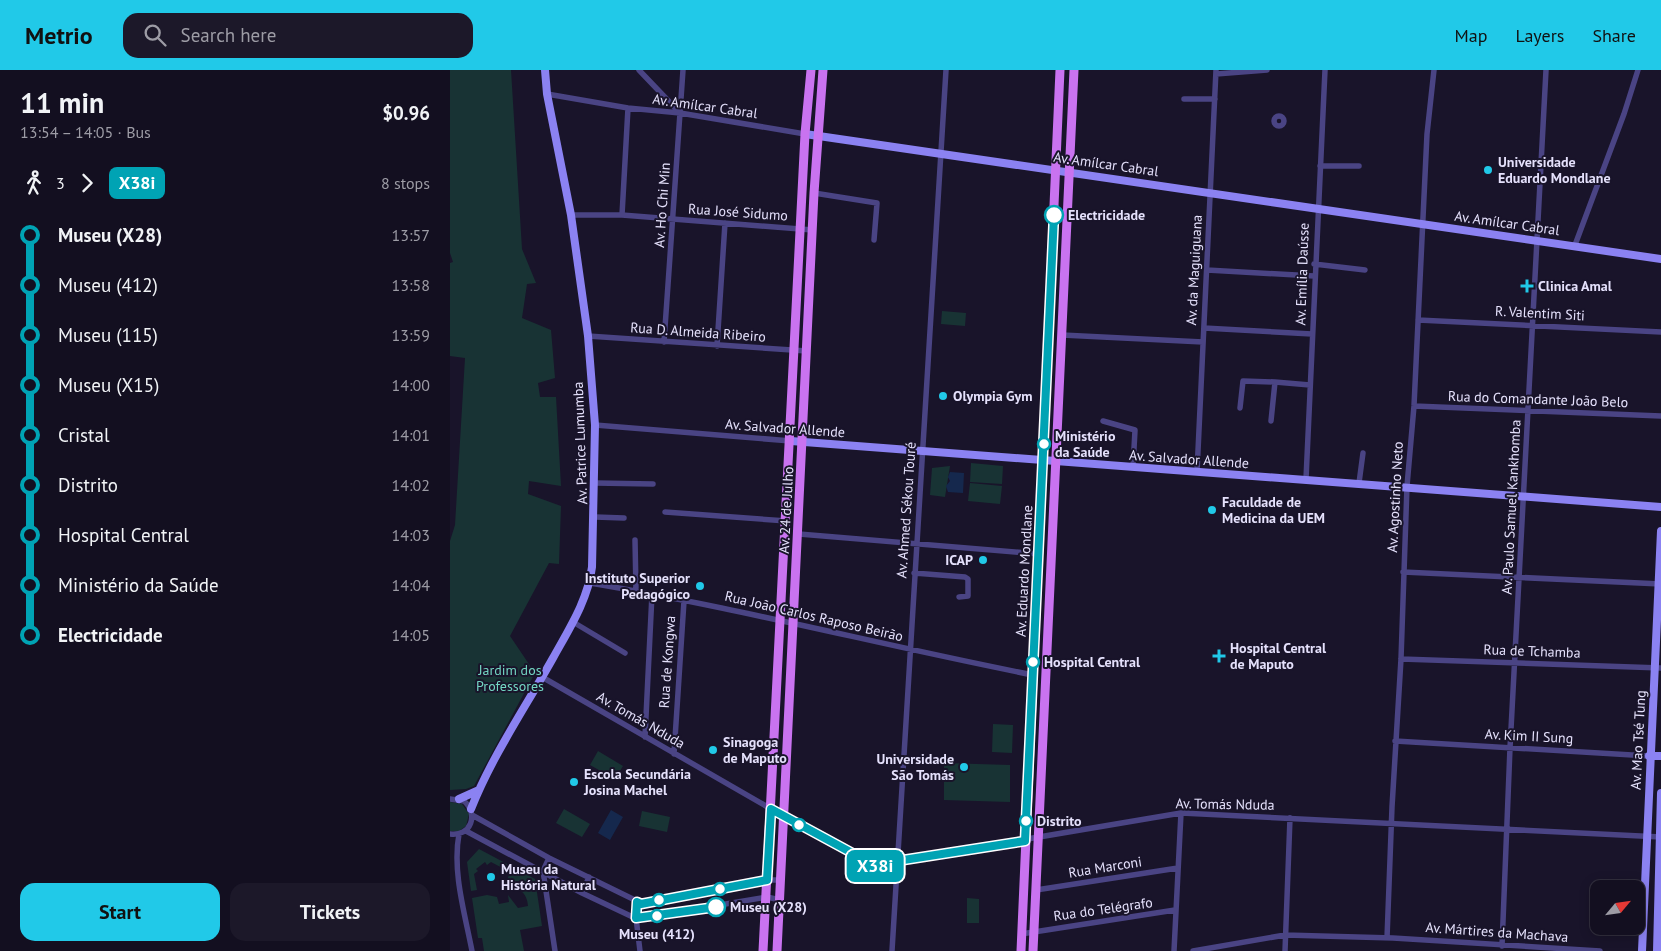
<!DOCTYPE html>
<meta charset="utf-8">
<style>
body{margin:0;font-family:"PT Sans",sans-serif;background:#1c1829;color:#f1f3f6;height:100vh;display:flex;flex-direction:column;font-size:19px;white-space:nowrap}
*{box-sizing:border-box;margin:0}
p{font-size:16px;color:#9d9ca5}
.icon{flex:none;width:28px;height:28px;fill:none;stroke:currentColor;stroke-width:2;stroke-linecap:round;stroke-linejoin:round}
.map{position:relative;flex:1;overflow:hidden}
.drawer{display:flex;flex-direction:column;background:#130f20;width:450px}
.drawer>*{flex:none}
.badge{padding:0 10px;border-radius:8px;font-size:18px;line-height:32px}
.needle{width:32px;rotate:61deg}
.controls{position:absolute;left:1140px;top:810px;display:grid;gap:10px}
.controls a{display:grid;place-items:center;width:55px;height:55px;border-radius:10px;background:#130f20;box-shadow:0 2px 12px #0003,0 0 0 1px #322f3e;font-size:25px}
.map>.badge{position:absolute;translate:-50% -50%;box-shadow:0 0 0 2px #fff}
.legs{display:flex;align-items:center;gap:8px;height:55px;padding:0 20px;font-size:16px}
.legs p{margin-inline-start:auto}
.overview{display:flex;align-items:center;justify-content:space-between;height:85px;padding:0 20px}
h1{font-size:28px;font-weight:700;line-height:38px}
.primary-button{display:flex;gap:10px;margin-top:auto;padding:10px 20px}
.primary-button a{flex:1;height:58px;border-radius:15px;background:#21c9e8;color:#111;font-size:20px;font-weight:700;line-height:58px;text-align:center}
.primary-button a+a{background:#1c1829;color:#f1f3f6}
ul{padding:0 20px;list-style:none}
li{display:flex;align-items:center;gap:18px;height:50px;font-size:19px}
li i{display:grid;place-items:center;width:8px;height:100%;margin:0 6px;background:currentColor}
li i::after{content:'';width:12px;height:12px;margin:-6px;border:4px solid;border-radius:50%;background:#130f20}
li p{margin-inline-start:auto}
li:first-child i{background:linear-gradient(#0000 50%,currentColor 0)}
li:last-child i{background:linear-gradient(currentColor 50%,#0000 0)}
header{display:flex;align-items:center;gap:30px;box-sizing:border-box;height:70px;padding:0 25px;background:#21c9e8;color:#111}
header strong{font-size:24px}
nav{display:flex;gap:28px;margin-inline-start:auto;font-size:18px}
.search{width:350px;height:45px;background:#1c1829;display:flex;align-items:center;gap:12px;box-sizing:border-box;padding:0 18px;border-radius:15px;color:#9d9ca5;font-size:19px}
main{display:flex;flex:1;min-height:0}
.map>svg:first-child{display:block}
.green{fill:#183334}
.water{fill:#15284d}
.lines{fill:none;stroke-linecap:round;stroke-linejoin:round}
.street{stroke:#4a4484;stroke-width:5.5}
.secondary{stroke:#8b82f2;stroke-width:8}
.primary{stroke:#c973f0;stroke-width:9}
.line-1-casing{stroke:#fff;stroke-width:11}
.line-1{stroke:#00a3b4;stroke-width:8}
.poi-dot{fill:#21c9e8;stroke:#19142a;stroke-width:2}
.stop-1-dot{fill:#fff;stroke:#00a3b4;stroke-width:2.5}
.labels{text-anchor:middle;stroke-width:4;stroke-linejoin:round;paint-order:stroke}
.street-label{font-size:14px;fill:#e5e1fc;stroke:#19142a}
.poi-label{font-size:14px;font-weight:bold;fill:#e5e1fc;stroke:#19142a;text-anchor:start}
.stop-label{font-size:14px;font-weight:bold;fill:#e5e1fc;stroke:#19142a;text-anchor:start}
.park-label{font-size:14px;fill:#73d6c3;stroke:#19142a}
</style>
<header>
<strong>Metrio</strong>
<div class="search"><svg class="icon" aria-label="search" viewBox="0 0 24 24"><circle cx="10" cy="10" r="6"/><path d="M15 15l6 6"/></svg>Search here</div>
<nav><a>Map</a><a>Layers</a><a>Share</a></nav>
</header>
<main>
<section class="drawer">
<div class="overview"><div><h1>11 min</h1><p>13:54 – 14:05 · Bus</p></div><b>$0.96</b></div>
<div class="legs"><svg class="icon" aria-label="walk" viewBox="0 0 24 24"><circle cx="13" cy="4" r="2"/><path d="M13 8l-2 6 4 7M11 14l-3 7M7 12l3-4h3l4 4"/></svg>3<svg class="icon" aria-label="forward" viewBox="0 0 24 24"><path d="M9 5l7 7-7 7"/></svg><b class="badge" style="background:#00a3b4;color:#fff">X38i</b><p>8 stops</p></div>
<ul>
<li><i style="color:#00a3b4"></i><b>Museu (X28)</b><p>13:57</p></li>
<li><i style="color:#00a3b4"></i><span>Museu (412)</span><p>13:58</p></li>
<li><i style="color:#00a3b4"></i><span>Museu (115)</span><p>13:59</p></li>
<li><i style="color:#00a3b4"></i><span>Museu (X15)</span><p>14:00</p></li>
<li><i style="color:#00a3b4"></i><span>Cristal</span><p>14:01</p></li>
<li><i style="color:#00a3b4"></i><span>Distrito</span><p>14:02</p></li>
<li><i style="color:#00a3b4"></i><span>Hospital Central</span><p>14:03</p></li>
<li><i style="color:#00a3b4"></i><span>Ministério da Saúde</span><p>14:04</p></li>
<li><i style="color:#00a3b4"></i><b>Electricidade</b><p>14:05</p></li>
</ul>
<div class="primary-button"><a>Start</a><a>Tickets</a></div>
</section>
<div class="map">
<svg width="1211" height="881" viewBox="0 0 1211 881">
<rect width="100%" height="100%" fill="#19142a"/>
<path class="green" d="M0 0H61L72 179 86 213 77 214 72 248 101 260 105 308 88 313 90 327H106L111 416 79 411 78 424 111 436 109 494 99 493 60 566 85 603 24 716 16 719 0 720V471L5 455 15 288 0 286V193L3 192 0 183Z
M492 241 516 243 515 256 491 254Z
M521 393 553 396 552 414 520 412Z
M500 396 495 427 480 425 482 398Z
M520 413 552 416 550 434 518 431Z
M543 654 563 655 562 683 542 682Z
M148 681 173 696 165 709 140 695Z
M494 693 560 695V732L494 730Z
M0 732 12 734 19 744 16 756 9 761H0Z
M114 739 140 754 132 767 106 753Z
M192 741 220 747 217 762 189 756Z
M29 779 85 809 92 856 70 860 74 881H34L32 868H28L22 828 37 825 47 827 49 834 59 832 58 825 68 838 78 836C77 824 72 820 61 816L60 818 55 816 60 802 41 792 37 795 35 792 26 799 28 801 24 804 27 820 21 821 17 792Z
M517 828 529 829V853H517Z"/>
<path class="water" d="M500 402 514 403 513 423 498 422 496 416 500 411 498 407Z
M161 740 173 747 160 770 148 763Z"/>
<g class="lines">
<path class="street" d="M189 0 230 43
M766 4 817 0
M97 24 178 38 230 43 355 64
M734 29H765
M824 51a5 5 0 1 1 10 0a5 5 0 1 1-10 0Z
M870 96H909
M364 123 427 133 424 170
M121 145H172L363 160
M172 145 178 38
M1125 175 1174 44 1188 0
M864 194 915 200
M757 200 864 206
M968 250 1211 262
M754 258 862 264
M612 265 753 272
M138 266 357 281
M214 272 233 0
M267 276 275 153
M964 336 1211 346
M790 338 793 311 825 312
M653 351 685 360 683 397
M821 351 825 312 860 315
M145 355 341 371
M747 402 766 0
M856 409 875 0
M145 413 203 414
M909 413 913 383
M215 442 337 451
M145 447 174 448
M349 464 589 484
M185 470 186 521
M953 502 1211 514
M464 503 515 507 518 509V526L509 527
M140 513C289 538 435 576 583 605
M123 552 175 583
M951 589 1211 598
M92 607 335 747 428 797 447 791 731 743 1211 767
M195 667 202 524
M945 671 1199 686
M224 684 234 531
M0 729 14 731C29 744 21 767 0 764
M22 745 99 788 191 833 317 810H331
M16 761 132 823 187 849 317 827 330 830
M9 764C2 802 15 844 22 881
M99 788 93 801 105 881
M586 820 728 798
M132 823 139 807
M187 832 186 848 190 881
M571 864 725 840
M937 868 942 737 951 589 957 416 964 336 977 64 984 0
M1052 876 1060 678 1096 0
M442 881 496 0
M724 881 731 743
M743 881 835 865 943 868 1150 881
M835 881 840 748"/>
<path class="secondary" d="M355 64 1211 189
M341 371 1211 437
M1199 686H1211
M9 729 29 720
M21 739C42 686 75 638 103 588 119 559 138 530 142 497L145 355 138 266 121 145 97 24 95 0
M1192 881 1211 461
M1207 881 1211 723"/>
<path class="primary" d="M313 881 355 64 361 0
M327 881 364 123 373 0
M571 881 610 0
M583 881 624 0"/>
</g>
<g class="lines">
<defs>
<path id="line-1" d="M266 837 186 848 187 832 191 834 317 810 321 739 428 797 447 791 575 771 604 145"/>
</defs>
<use href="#line-1" class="line-1-casing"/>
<use href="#line-1" class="line-1"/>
</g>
<g class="poi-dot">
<circle cx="1038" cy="100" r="5"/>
<path d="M1074.5 208.5h5v5h5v5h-5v5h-5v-5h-5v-5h5z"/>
<circle cx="493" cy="326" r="5"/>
<circle cx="762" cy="440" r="5"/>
<circle cx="533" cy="490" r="5"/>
<circle cx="250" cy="516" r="5"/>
<path d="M766.5 578.5h5v5h5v5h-5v5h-5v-5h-5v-5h5z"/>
<circle cx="263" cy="680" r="5"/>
<circle cx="514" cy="697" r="5"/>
<circle cx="124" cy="712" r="5"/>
<circle cx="41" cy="807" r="5"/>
</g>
<g class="stop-1-dot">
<circle cx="604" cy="145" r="9"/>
<circle cx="594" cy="374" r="6"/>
<circle cx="583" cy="592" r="6"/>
<circle cx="576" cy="751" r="6"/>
<circle cx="349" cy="755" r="6"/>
<circle cx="270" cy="819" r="6"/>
<circle cx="209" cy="830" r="6"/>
<circle cx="266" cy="837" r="9"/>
<circle cx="207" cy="846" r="6"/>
</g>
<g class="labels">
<g class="street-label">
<text transform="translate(255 36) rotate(8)" y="5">Av. Amílcar Cabral</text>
<text transform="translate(656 94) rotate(8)" y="5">Av. Amílcar Cabral</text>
<text transform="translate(212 135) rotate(-86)" y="5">Av. Ho Chi Min</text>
<text transform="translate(288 142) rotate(4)" y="5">Rua José Sidumo</text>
<text transform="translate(1057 153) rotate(8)" y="5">Av. Amílcar Cabral</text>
<text transform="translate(744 200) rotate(-87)" y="5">Av. da Maguiguana</text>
<text transform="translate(852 204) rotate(-88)" y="5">Av. Emília Daússe</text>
<text transform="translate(1090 243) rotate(3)" y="5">R. Valentim Siti</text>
<text transform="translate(248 262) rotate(4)" y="5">Rua D. Almeida Ribeiro</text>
<text transform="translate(1088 329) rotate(2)" y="5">Rua do Comandante João Belo</text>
<text transform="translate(335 358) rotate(4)" y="5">Av. Salvador Allende</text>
<text transform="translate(130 373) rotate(-92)" y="5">Av. Patrice Lumumba</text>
<text transform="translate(739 389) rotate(4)" y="5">Av. Salvador Allende</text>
<text transform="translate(945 427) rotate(-87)" y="5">Av. Agostinho Neto</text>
<text transform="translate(1061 437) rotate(-87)" y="5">Av. Paulo Samuel Kankhomba</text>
<text transform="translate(336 440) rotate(-87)" y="5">Av. 24 de Julho</text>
<text transform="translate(456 440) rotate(-86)" y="5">Av. Ahmed Sékou Touré</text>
<text transform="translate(574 501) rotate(-87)" y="5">Av. Eduardo Mondlane</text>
<text transform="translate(364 546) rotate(13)" y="5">Rua João Carlos Raposo Beirão</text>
<text transform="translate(1082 581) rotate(2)" y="5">Rua de Tchamba</text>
<text transform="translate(217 592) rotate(-86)" y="5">Rua de Kongwa</text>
<text transform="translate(191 650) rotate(30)" y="5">Av. Tomás Nduda</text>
<text transform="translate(1079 666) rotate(3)" y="5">Av. Kim II Sung</text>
<text transform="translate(1188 670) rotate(-87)" y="5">Av. Mao Tsé Tung</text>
<text transform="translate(775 734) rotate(1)" y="5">Av. Tomás Nduda</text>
<text transform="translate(655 797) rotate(-9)" y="5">Rua Marconi</text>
<text transform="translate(653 839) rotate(-8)" y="5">Rua do Telégrafo</text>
<text transform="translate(1047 862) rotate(4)" y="5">Av. Mártires da Machava</text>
</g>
<g class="poi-label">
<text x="1048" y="97">Universidade<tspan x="1048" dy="16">Eduardo Mondlane</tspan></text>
<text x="1088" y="221">Clinica Amal</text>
<text x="503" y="331">Olympia Gym</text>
<text x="772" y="437">Faculdade de<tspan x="772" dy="16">Medicina da UEM</tspan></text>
<text x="523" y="495" text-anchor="end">ICAP</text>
<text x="240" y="513" text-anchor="end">Instituto Superior<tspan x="240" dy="16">Pedagógico</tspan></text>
<text x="780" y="583">Hospital Central<tspan x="780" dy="16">de Maputo</tspan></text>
<text x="273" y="677">Sinagoga<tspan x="273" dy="16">de Maputo</tspan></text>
<text x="504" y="694" text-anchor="end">Universidade<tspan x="504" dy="16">São Tomás</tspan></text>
<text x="134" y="709">Escola Secundária<tspan x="134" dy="16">Josina Machel</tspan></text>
<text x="51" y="804">Museu da<tspan x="51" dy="16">História Natural</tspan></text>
</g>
<g class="stop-label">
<text x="618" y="150">Electricidade</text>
<text x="605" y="371">Ministério<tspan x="605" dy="16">da Saúde</tspan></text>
<text x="594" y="597">Hospital Central</text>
<text x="587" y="756">Distrito</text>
<text x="280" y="842">Museu (X28)</text>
<text x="207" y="869" text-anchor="middle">Museu (412)</text>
</g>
<g class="park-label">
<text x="60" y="605">Jardim dos<tspan x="60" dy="16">Professores</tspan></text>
</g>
</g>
</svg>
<div class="controls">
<a><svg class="needle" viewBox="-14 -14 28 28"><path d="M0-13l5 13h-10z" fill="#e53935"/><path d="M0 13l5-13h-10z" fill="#9d9ca5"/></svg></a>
</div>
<b class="badge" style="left:425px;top:796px;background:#00a3b4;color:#fff">X38i</b>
</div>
</main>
